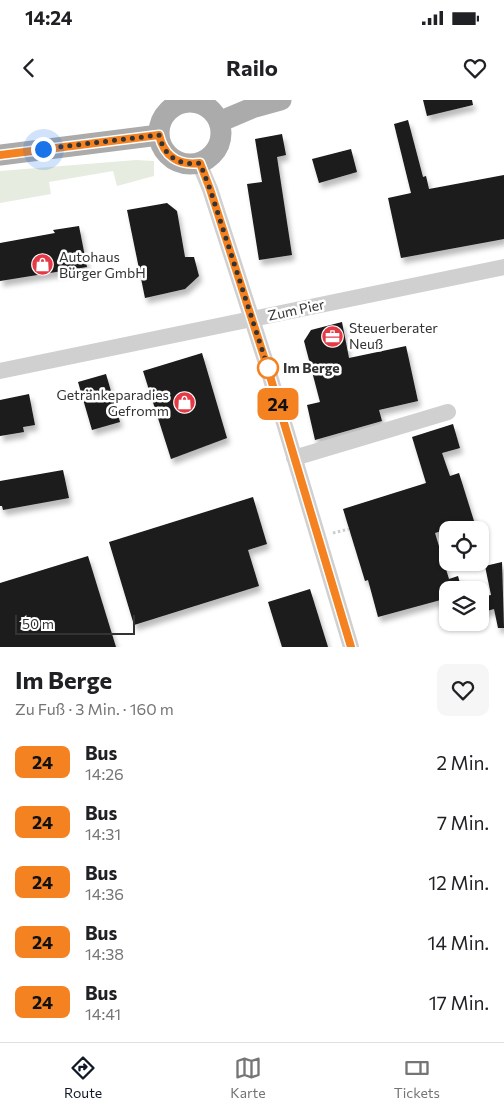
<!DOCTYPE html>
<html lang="de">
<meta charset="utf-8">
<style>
body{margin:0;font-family:Commissioner,sans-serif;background:#f6f6f6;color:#202124;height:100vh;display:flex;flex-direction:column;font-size:19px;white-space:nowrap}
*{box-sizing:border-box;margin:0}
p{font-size:16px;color:#757577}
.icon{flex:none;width:28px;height:28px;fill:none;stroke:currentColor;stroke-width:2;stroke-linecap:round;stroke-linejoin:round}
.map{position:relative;height:547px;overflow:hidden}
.drawer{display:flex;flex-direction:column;background:#fff;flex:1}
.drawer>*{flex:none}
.badge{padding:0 10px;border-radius:8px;font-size:18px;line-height:32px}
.controls{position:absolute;left:439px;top:421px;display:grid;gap:10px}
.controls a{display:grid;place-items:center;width:50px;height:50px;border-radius:10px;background:#fff;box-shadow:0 1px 4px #0004;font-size:25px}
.scale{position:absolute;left:15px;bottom:12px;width:120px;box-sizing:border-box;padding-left:5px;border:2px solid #333;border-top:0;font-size:14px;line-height:18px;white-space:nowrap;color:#333;-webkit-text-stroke:4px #fff;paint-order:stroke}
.you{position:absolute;width:25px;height:25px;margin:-12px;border:4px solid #fff;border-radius:50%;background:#1a73e8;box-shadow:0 0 0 8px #1a73e833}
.map>.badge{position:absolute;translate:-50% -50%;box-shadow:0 0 0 2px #fff}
.round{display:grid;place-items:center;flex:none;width:52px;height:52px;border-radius:10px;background:#f6f6f6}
.head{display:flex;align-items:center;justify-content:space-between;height:85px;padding:0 15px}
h1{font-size:24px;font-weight:700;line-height:38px}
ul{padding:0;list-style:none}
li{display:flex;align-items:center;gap:15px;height:60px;padding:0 15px}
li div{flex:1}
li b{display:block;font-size:19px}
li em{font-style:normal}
li .badge{min-width:55px;font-weight:700;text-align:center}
.status{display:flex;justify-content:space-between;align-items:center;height:35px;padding:0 25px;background:#fff;direction:ltr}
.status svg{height:14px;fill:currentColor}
header{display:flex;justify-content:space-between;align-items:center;height:65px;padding:0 15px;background:#fff;font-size:22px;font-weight:700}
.tabs{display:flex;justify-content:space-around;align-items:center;height:70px;border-top:1px solid #e0e0e0;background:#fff;font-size:14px;color:#757577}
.tabs a{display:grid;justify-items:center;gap:2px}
.tabs .current{color:#111827}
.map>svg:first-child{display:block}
.green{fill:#e6ecdf}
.building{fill:#1a1a1a;filter:url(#shadow)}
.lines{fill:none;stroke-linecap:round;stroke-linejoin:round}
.path{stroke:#cdcdcd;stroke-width:3;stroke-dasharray:2.5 2.5;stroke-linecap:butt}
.minor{stroke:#d0d0d0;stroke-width:16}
.major{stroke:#ababab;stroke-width:21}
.line-casing{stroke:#fff;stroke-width:11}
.line{stroke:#f58220;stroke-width:8}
.walk{stroke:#333;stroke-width:5;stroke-dasharray:0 9}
.stop-dot{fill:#fff;stroke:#f58220;stroke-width:2.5}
.labels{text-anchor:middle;stroke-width:5;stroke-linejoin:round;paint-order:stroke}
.poi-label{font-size:14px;fill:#333;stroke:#fff;text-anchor:start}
.street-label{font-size:14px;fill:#333;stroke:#fff}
.stop-label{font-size:14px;font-weight:bold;fill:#333;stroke:#fff;text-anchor:start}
</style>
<div class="status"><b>14:24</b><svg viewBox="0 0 49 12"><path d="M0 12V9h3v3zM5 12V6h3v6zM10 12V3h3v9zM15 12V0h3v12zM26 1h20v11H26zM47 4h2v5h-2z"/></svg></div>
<header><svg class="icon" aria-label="back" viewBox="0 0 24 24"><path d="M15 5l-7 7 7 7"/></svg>Railo<svg class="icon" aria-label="heart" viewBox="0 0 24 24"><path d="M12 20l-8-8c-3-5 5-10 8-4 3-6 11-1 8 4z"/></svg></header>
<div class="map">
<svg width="504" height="547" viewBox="0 0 504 547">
<defs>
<filter id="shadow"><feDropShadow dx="3" dy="5.5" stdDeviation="2.5" flood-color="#0004"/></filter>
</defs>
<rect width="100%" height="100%" fill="#fff"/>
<path class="green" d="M136 60 154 61V76L117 86 113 71 49 82 51 94 0 103V71Z"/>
<path class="building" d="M423 0H472L473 5 427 16Z
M408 20 423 77 426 76 429 89 504 75V139L401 158 388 98 411 93 394 24Z
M282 34 286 55 277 57 292 155 259 160 247 84 262 82 255 39Z
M351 49 357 72 319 83 312 59Z
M167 103 177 111 185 157H194L199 176 185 189 145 198 127 110Z
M79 126 87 167 0 181V143L55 133 53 130Z
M342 222 349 258 406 246 418 301 379 310 382 321 315 340 307 305 320 302 304 241 311 230Z
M202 253 227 338 171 359 143 271Z
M106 274 120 322 92 330 78 282Z
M29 294 35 325 23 327 24 332 0 336V300Z
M453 324 460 348 442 353 450 376 459 373 474 421 435 433 449 479 458 476 462 490H448V498L378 517 368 480 365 481 343 409 426 383 412 337Z
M63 370 69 398 3 410 2 406H0V381Z
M253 397 267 444 248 450 259 486 134 525 109 442Z
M88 456 116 547H0V483Z
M502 462 504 528H498L494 509 480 513V497L491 495 485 466Z
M310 489 328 547H282L268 502Z"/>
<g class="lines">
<path class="path" d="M333 433 349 429"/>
<path class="minor" d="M176 0 177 5
M199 63 210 89 267 266 351 547
M0 271 504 167
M294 358 448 312"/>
<path class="major" d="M159 33a31 31 0 1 1 62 0a31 31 0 1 1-62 0Z
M219 22 252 8 281 0
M0 55 159 35"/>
</g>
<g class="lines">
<defs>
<path id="line" d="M0 55 159 35C164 56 178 66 200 63L210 89 267 266 351 547"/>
</defs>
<use href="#line" class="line-casing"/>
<use href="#line" class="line"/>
<path class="walk" d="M43 49 159 35C164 56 178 66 200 63L210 89 268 268"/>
</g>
<defs>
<symbol id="shop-disc" viewBox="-11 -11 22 22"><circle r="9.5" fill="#e63946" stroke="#fff"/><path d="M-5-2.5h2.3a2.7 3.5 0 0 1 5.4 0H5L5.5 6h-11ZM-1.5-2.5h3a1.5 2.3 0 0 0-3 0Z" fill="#fff"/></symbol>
<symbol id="office-disc" viewBox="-11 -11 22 22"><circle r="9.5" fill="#e63946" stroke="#fff"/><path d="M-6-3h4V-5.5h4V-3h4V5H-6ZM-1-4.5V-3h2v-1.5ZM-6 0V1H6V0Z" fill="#fff"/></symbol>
</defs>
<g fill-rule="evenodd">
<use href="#shop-disc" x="30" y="152" width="25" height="25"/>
<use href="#office-disc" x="320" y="224" width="25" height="25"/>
<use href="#shop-disc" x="172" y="290" width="25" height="25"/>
</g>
<circle class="stop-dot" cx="268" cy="268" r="10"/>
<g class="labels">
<g class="poi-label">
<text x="59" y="162">Autohaus<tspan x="59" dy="16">Bürger GmbH</tspan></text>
<text x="349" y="233">Steuerberater<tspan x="349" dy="16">Neuß</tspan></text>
<text x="169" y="300" text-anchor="end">Getränkeparadies<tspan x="169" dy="16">Gefromm</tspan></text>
</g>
<g class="street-label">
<text transform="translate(296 210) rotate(-12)" y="5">Zum Pier</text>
</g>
<g class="stop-label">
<text x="283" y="273">Im Berge</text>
</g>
</g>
</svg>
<div class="controls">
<a><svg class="icon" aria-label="locate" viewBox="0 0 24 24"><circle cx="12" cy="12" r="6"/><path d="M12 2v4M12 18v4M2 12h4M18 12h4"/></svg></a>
<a><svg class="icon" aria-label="layers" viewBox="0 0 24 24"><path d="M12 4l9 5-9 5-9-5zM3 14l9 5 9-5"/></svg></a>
</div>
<div class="scale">50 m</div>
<div class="you" style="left:43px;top:49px"></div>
<b class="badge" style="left:278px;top:304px;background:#f58220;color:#111">24</b>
</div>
<section class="drawer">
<div class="head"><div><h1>Im Berge</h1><p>Zu Fuß · 3 Min. · 160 m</p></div><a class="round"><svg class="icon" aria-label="heart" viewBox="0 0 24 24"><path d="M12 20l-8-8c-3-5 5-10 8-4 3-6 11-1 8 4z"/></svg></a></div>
<ul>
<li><span class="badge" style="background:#f58220;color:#111">24</span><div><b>Bus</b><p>14:26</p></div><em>2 Min.</em></li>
<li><span class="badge" style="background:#f58220;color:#111">24</span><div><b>Bus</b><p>14:31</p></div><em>7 Min.</em></li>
<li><span class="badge" style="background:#f58220;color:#111">24</span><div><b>Bus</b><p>14:36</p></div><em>12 Min.</em></li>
<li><span class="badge" style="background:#f58220;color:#111">24</span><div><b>Bus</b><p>14:38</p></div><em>14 Min.</em></li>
<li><span class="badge" style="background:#f58220;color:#111">24</span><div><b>Bus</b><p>14:41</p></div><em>17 Min.</em></li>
</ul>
</section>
<nav class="tabs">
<a class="current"><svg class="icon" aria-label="directions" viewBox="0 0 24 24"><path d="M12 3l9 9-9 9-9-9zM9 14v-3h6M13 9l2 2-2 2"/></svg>Route</a>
<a><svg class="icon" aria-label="map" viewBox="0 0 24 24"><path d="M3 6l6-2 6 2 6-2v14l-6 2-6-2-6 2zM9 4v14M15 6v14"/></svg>Karte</a>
<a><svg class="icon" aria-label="tickets" viewBox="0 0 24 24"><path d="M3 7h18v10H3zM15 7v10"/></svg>Tickets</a>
</nav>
